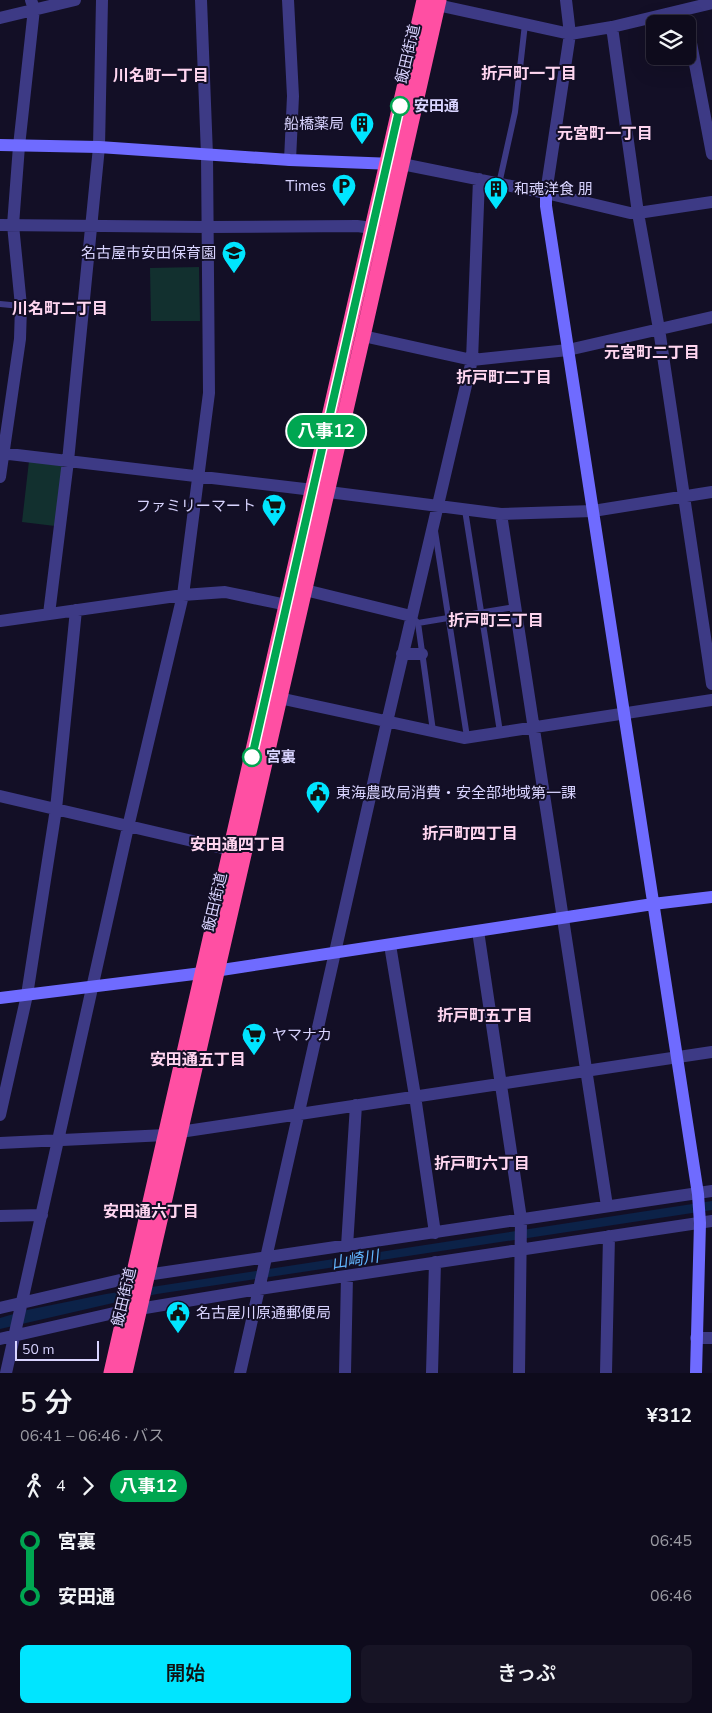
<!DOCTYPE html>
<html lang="ja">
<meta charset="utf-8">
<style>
body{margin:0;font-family:"Nunito Sans","Noto Sans JP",sans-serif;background:#171425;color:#f1f3f6;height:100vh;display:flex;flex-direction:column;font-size:19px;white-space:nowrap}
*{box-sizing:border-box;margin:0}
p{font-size:16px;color:#9b9ba3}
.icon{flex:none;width:28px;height:28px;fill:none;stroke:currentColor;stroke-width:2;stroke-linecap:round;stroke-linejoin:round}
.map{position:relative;height:1373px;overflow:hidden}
.side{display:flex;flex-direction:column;background:#0e0b1c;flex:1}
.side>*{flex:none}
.badge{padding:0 10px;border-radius:16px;font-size:18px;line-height:32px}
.controls{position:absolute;left:646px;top:15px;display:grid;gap:10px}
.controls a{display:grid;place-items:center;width:50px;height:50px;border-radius:8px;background:#0e0b1c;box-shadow:0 5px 20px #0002,0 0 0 1px #2e2b3b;font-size:25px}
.scale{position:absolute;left:15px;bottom:12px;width:84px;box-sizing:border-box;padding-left:5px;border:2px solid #d9d4ff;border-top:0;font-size:14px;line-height:18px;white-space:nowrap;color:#d9d4ff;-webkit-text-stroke:4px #130f26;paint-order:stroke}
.map>.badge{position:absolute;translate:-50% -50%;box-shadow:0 0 0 2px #fff}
.legs{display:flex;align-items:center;gap:8px;height:55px;padding:0 20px;font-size:16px}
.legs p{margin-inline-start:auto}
.summary{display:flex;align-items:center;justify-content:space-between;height:85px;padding:0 20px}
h1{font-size:28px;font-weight:600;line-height:38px}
.cta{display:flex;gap:10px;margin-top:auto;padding:10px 20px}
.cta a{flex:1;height:58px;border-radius:8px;background:#00e5ff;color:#111;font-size:20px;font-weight:600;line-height:58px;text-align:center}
.cta a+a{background:#171425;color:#f1f3f6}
ul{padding:0 20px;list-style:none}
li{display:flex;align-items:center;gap:18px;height:55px;font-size:19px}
li i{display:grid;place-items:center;width:8px;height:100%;margin:0 6px;background:currentColor}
li i::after{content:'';width:12px;height:12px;margin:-6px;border:4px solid;border-radius:50%;background:#0e0b1c}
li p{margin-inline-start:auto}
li:first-child i{background:linear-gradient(#0000 50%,currentColor 0)}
li:last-child i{background:linear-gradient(currentColor 50%,#0000 0)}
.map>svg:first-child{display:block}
.green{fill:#12302f}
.water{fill:#0c2248}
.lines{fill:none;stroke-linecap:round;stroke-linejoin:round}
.lane{stroke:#3d3a85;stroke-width:6}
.street{stroke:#3d3a85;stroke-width:12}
.secondary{stroke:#6f6bff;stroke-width:12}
.highway{stroke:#ff4fa3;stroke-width:15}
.line-1-casing{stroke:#fff;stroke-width:11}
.line-1{stroke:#00a651;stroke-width:8}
.stop-1-dot{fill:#fff;stroke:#00a651;stroke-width:2.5}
.labels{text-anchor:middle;stroke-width:4;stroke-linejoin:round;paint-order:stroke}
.street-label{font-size:15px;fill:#d9d4ff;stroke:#130f26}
.stop-label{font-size:15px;font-weight:bold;fill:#d9d4ff;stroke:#130f26;text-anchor:start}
.poi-label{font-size:15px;fill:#d9d4ff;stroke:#130f26;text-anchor:end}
.neighbourhood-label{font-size:16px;font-weight:bold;fill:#ffd6f0;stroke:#130f26}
.water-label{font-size:16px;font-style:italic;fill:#62b6ff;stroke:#130f26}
</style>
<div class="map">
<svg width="712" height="1373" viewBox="0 0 712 1373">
<rect width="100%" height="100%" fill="#130f26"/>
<path class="green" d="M199 267 200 321H151L150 268Z
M29 461 63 465 55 526 22 522Z"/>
<path class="water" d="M712 1201V1210L157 1294 113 1303 0 1329V1318L27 1310 106 1294Z"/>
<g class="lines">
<path class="lane" d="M499 184 515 112 525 24
M0 304 21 306
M465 510 500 732
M435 531 467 737
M412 617 418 623 433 731
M418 623 515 607"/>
<path class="street" d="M288 0 293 96 290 160
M437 5 570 34 612 27 712 3
M0 18 75 0
M612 27 638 213 659 329 712 684
M688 27 712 154
M402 164 546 193 630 213H638L712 202
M546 193 570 34 566 0
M0 225 207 227 357 226 373 228
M363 336 472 360 568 350 712 317
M0 453 313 490 501 514 593 511 712 492
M0 477 20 339 21 306 13 225 19 146 34 9 31 0
M501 514 607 1206
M305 590 411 616
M49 614 68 461 99 147 102 0
M0 621 183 595 225 592 287 605
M402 654H422
M279 698 464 738 712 700
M0 796 231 850
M478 931 521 1219 519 1373
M390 945 415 1096 435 1233
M0 1115 27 995 56 809 76 610
M180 1132 712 1052
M0 1143 166 1135
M0 1216 42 1215
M347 1246 356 1105
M0 1308 133 1277 712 1191
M139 1309 259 1289 712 1221
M696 1338H712
M0 1339 114 1313H125
M6 1373 128 827 183 595 209 393 207 155 201 0
M240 1373 387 722 472 360 479 179
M345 1373 347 1276
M432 1373 435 1262
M606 1373 609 1236"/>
<path class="secondary" d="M0 145 99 147 290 160 394 164
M546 193V206L698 1194 700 1223 696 1373
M0 998 202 973 653 904 712 897"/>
<path class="highway" d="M111 1373 424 0
M125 1373 363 336 439 0"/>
</g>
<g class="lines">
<defs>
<path id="line-1" d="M252 757 400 106"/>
</defs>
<use href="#line-1" class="line-1-casing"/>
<use href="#line-1" class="line-1"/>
</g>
<defs>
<symbol id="building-pin" viewBox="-11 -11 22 30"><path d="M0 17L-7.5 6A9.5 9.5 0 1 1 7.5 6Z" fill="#00e5ff" stroke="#130f26"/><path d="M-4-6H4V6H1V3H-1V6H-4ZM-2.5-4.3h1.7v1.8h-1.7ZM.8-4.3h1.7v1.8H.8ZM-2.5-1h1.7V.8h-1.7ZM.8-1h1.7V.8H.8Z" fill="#111"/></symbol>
<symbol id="parking-pin" viewBox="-11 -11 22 30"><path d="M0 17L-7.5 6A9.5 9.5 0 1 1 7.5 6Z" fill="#00e5ff" stroke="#130f26"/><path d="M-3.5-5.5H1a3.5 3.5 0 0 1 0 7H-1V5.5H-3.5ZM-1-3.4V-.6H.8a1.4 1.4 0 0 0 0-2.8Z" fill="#111"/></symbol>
<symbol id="school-pin" viewBox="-11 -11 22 30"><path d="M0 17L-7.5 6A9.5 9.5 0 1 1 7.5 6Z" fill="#00e5ff" stroke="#130f26"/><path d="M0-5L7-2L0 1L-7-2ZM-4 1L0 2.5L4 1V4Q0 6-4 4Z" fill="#111"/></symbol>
<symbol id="supermarket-pin" viewBox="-11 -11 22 30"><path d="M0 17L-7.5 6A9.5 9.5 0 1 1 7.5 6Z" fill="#00e5ff" stroke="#130f26"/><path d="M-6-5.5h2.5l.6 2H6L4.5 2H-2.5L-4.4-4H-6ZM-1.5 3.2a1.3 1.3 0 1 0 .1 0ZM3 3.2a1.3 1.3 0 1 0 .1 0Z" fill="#111"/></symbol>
<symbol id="civic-pin" viewBox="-11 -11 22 30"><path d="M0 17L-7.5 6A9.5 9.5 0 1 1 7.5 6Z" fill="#00e5ff" stroke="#130f26"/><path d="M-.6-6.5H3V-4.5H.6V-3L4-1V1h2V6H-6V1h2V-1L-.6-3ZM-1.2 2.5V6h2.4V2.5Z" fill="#111"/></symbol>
</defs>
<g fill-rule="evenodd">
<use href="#building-pin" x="348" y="110" width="28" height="38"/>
<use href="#parking-pin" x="330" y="172" width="28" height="38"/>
<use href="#building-pin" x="482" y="175" width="28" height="38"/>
<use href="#school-pin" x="220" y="239" width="28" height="38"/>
<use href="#supermarket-pin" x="260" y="492" width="28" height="38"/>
<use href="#civic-pin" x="304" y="779" width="28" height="38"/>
<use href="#supermarket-pin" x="240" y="1021" width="28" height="38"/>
<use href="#civic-pin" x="164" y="1299" width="28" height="38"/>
</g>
<g class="stop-1-dot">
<circle cx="400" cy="106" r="9"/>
<circle cx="252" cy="757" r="9"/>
</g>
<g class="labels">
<g class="street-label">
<text transform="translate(408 54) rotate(-77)" y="5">飯田街道</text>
<text transform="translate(215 902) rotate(-77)" y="5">飯田街道</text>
<text transform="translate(124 1297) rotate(-77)" y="5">飯田街道</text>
</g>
<g class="stop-label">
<text x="414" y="111">安田通</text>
<text x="266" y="762">宮裏</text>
</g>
<g class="poi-label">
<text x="344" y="129">船橋薬局</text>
<text x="326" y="191">Times</text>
<text x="514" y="194" text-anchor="start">和魂洋食 朋</text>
<text x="216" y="258">名古屋市安田保育園</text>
<text x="256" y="511">ファミリーマート</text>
<text x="336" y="798" text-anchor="start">東海農政局消費・安全部地域第一課</text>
<text x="272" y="1040" text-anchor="start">ヤマナカ</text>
<text x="196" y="1318" text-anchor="start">名古屋川原通郵便局</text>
</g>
<g class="neighbourhood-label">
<text x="529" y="79">折戸町一丁目</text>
<text x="161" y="81">川名町一丁目</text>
<text x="605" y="139">元宮町一丁目</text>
<text x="60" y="314">川名町二丁目</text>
<text x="652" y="358">元宮町二丁目</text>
<text x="504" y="383">折戸町二丁目</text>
<text x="496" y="626">折戸町三丁目</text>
<text x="470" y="839">折戸町四丁目</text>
<text x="238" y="850">安田通四丁目</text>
<text x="485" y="1021">折戸町五丁目</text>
<text x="198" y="1065">安田通五丁目</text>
<text x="482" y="1169">折戸町六丁目</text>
<text x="151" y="1217">安田通六丁目</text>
</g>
<g class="water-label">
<text transform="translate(355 1259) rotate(-9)" y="6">山崎川</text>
</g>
</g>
</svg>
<div class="controls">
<a><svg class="icon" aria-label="layers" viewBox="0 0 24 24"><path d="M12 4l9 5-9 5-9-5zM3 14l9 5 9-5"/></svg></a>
</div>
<div class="scale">50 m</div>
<b class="badge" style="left:326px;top:431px;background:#00a651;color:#fff">八事12</b>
</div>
<section class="side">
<div class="summary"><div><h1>5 分</h1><p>06:41 – 06:46 · バス</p></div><b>¥312</b></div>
<div class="legs"><svg class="icon" aria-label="walk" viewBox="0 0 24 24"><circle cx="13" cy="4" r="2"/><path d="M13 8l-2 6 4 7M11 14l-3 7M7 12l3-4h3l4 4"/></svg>4<svg class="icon" aria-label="forward" viewBox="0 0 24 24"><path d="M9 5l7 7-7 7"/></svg><b class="badge" style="background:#00a651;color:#fff">八事12</b></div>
<ul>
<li><i style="color:#00a651"></i><b>宮裏</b><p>06:45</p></li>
<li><i style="color:#00a651"></i><b>安田通</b><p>06:46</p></li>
</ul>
<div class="cta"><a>開始</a><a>きっぷ</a></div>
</section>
